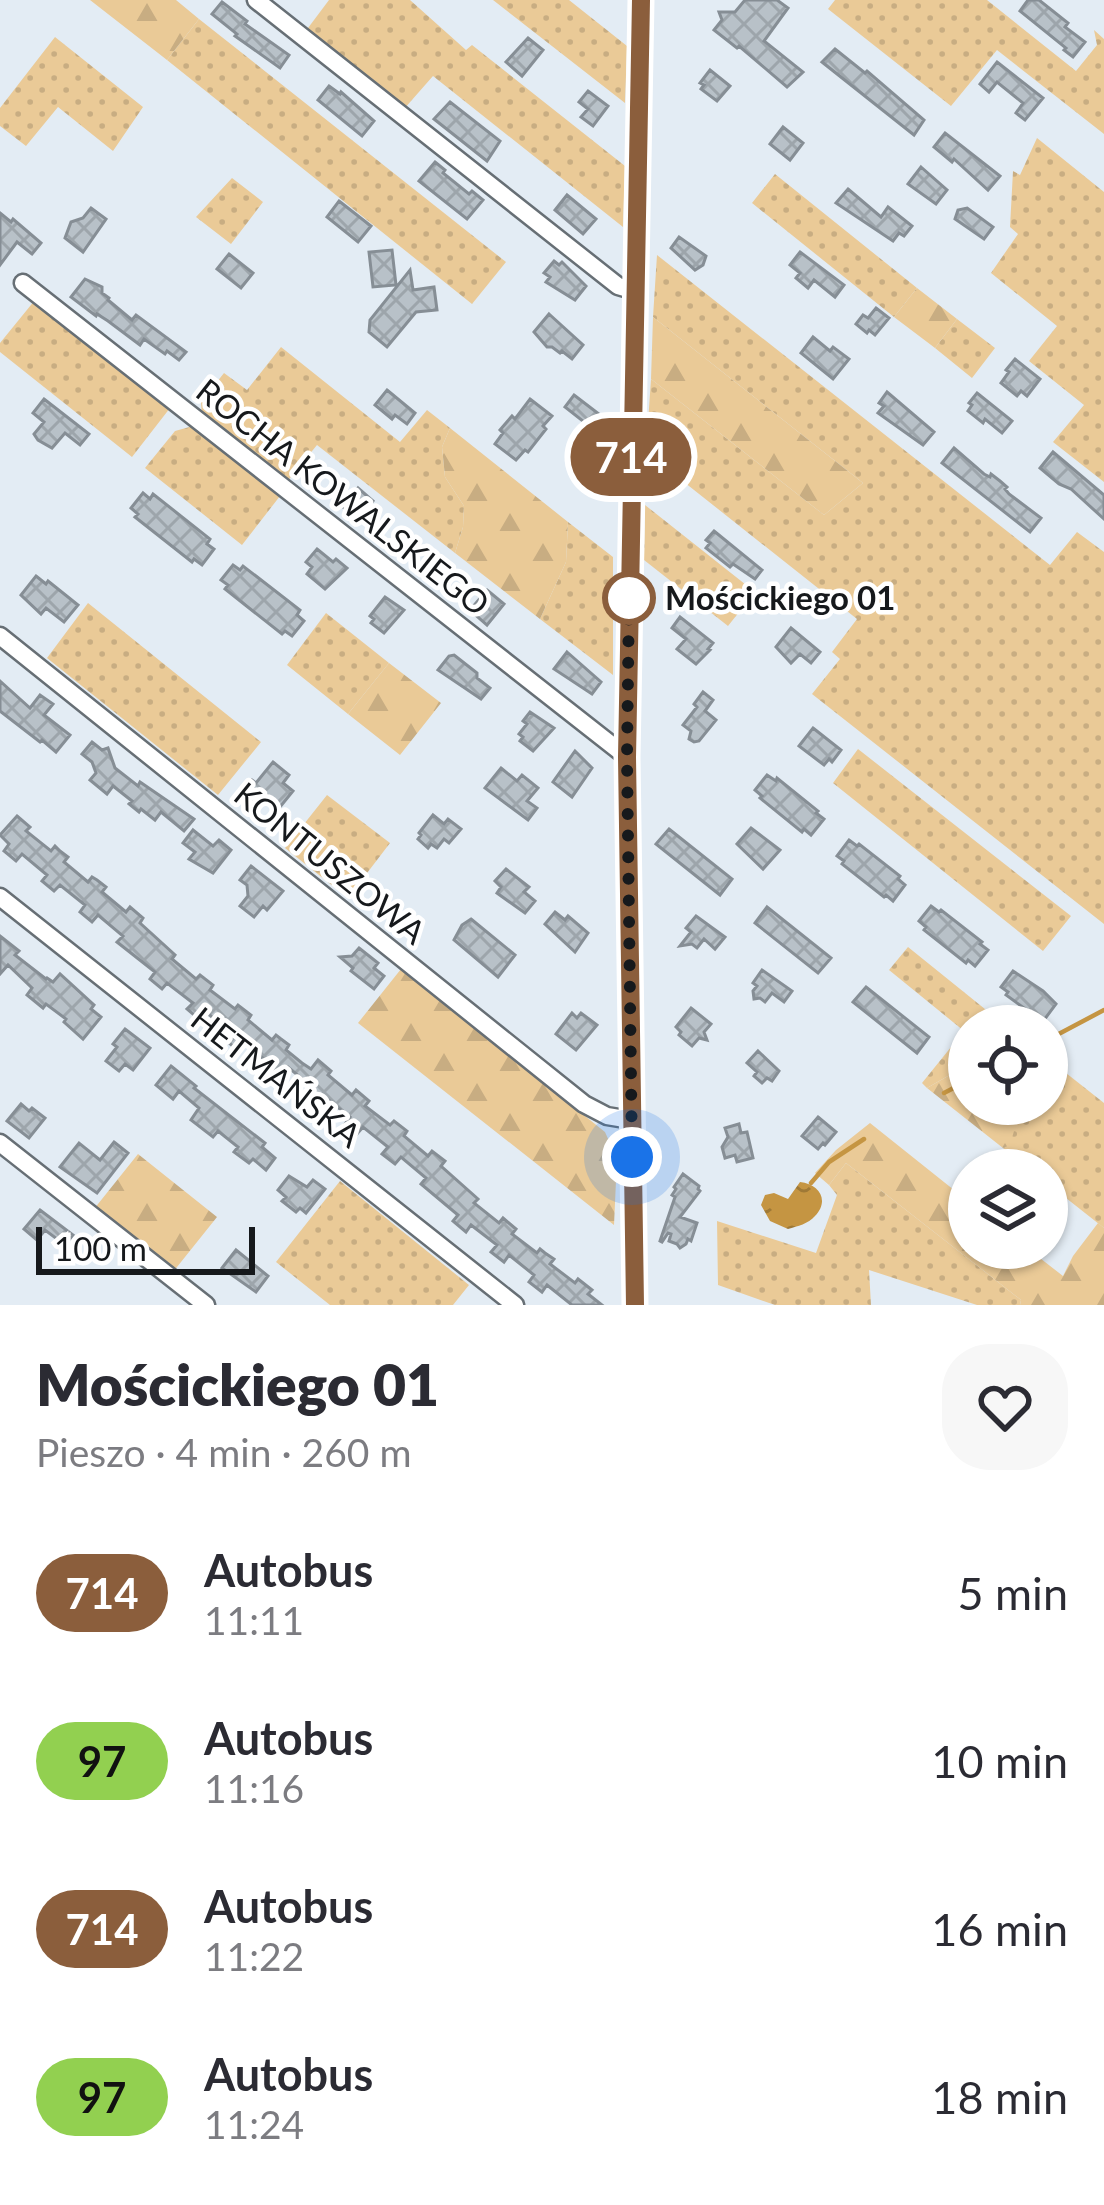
<!DOCTYPE html>
<html lang="pl">
<meta charset="utf-8">
<style>
body{margin:0;font-family:Lato,sans-serif;background:#f7f7f7;color:#2b2b33;height:100vh;display:flex;flex-direction:column;font-size:45px;white-space:nowrap}
*{box-sizing:border-box;margin:0}
p{font-size:39px;color:#7c7c81}
.icon{flex:none;width:66px;height:66px;fill:none;stroke:currentColor;stroke-width:2;stroke-linecap:round;stroke-linejoin:round}
.map{position:relative;height:1305px;overflow:hidden}
.panel{display:flex;flex-direction:column;background:#fff;flex:1}
.panel>*{flex:none}
.badge{padding:0 24px;border-radius:39px;font-size:42px;line-height:78px}
.fabs{position:absolute;left:948px;top:1005px;display:grid;gap:24px}
.fabs a{display:grid;place-items:center;width:120px;height:120px;border-radius:50%;background:#fff;box-shadow:0 3px 9px #0004;font-size:60px}
.scale{position:absolute;left:36px;bottom:30px;width:219px;box-sizing:border-box;padding-left:12px;border:6px solid #16191c;border-top:0;font-size:33px;line-height:42px;white-space:nowrap;color:#16191c;-webkit-text-stroke:9px #fff;paint-order:stroke}
.you{position:absolute;width:60px;height:60px;margin:-30px;border:9px solid #fff;border-radius:50%;background:#1a73e8;box-shadow:0 0 0 18px #1a73e833}
.map>.badge{position:absolute;translate:-50% -50%;box-shadow:0 0 0 6px #fff}
.round{display:grid;place-items:center;flex:none;width:126px;height:126px;border-radius:48px;background:#f7f7f7}
.headline{display:flex;align-items:center;justify-content:space-between;height:204px;padding:0 36px}
h1{font-size:57px;font-weight:800;line-height:90px}
ul{padding:0;list-style:none}
li{display:flex;align-items:center;gap:36px;height:168px;padding:0 36px}
li div{flex:1}
li b{display:block;font-size:45px}
li em{font-style:normal}
li .badge{min-width:132px;font-weight:700;text-align:center}
.map>svg:first-child{display:block}
.grass{fill:url(#grass-dots)}
.forest{fill:url(#forest-firs)}
.water{fill:url(#water-ripples)}
.lines{fill:none;stroke-linecap:round;stroke-linejoin:round}
.stream{stroke:#c59542;stroke-width:4.5}
.building{fill:url(#building-cross-hatch);stroke:#868e95;stroke-width:3}
.minor-casing{stroke:#676f75;stroke-width:21}
.minor{stroke:#fff;stroke-width:16}
.line-casing{stroke:#fff;stroke-width:27}
.line{stroke:#8b5e3c;stroke-width:18}
.walk{stroke:#16191c;stroke-width:12;stroke-dasharray:0 21.6}
.stop-dot{fill:#fff;stroke:#8b5e3c;stroke-width:6}
.labels{text-anchor:middle;stroke-width:9;stroke-linejoin:round;paint-order:stroke}
.street-label{font-size:33px;fill:#16191c;stroke:#fff}
.stop-label{font-size:33px;font-weight:bold;fill:#16191c;stroke:#fff;text-anchor:start}
</style>
<div class="map">
<svg width="1104" height="1305" viewBox="0 0 1104 1305">
<defs>
<pattern id="grass-dots" width="8" height="8" patternUnits="userSpaceOnUse" patternTransform="scale(3)"><rect width="8" height="8" fill="#eaca97"/><path d="M2 2h.1M6 6h.1" fill="none" stroke="#c8ad82" stroke-width="1.8" stroke-linecap="round"/></pattern>
<pattern id="forest-firs" width="22" height="20" patternUnits="userSpaceOnUse" patternTransform="scale(3)"><rect width="22" height="20" fill="#eaca97"/><path d="M5 1l3.5 6h-7zM16 11l3.5 6h-7z" fill="#c8ad82"/></pattern>
<pattern id="water-ripples" width="26" height="14" patternUnits="userSpaceOnUse" patternTransform="scale(3)"><rect width="26" height="14" fill="#c59542"/><path d="M2 4q2-2 4 0t4 0M15 11q2-2 4 0t4 0" fill="none" stroke="#9f7936"/></pattern>
<pattern id="building-cross-hatch" width="8" height="8" patternUnits="userSpaceOnUse" patternTransform="scale(3)"><rect width="8" height="8" fill="#b8c1c8"/><path d="M0 0l8 8M0 8l8-8" fill="none" stroke="#9da5ab"/></pattern>
</defs>
<rect width="100%" height="100%" fill="#e3ecf4"/>
<path class="grass" d="M329 0H410L466 50 472 45 625 166 623 227 433 76 404 109 305 32Z
M493 0H569L627 46 625 103Z
M835 0H987L1076 71 1097 45 1094 30 1104 39V134L997 50 951 106 828 9Z
M199 19 506 262 472 304 167 60Z
M55 37 143 107 113 151 58 107 26 146 0 126V108Z
M1037 138 1104 192V482L1053 442 1084 405 1029 361 1057 326 991 273 1018 234 1010 227 1013 171 1020 175Z
M775 174 917 288 894 317 752 203Z
M232 178 263 202 231 244 196 217Z
M657 255 1050 565 1077 532 1104 552V924L812 694 840 659 832 652 857 619 646 452 651 379 824 515 863 483 653 317Z
M35 300 170 408 132 457 0 352V343Z
M957 319 995 348 972 378 935 348Z
M281 347 400 442 427 410 450 428 442 447 445 477 464 506 463 527 455 553 317 445 286 483 202 417 201 402 224 373 247 390Z
M193 426 280 496 242 545 145 468 175 431Z
M645 505 755 592 728 626 644 560Z
M568 522 613 557V675L540 619 566 562Z
M88 603 261 742 218 795 47 658Z
M326 613 389 663 348 714 287 665Z
M858 749 1071 916 1043 951 833 783Z
M327 795 390 843 348 898 285 848Z
M908 947 1006 1026H969V1064L927 1088 922 1083 964 1031 889 970Z
M1047 1058 1104 1103V1228L1047 1183V1170H1031L1003 1148 1010 1144 999 1117 1008 1109H1039L1041 1104H1047L1049 1077Z
M846 1163 1021 1300 1020 1305H977L869 1270 871 1305H775L718 1285 717 1221 816 1253 837 1195 829 1185Z
M340 1181 469 1285 453 1305H330L276 1262Z"/>
<path class="forest" d="M90 0H176L199 19 167 60Z
M917 288 957 319 935 348 894 317Z
M653 317 863 483 824 515 651 379Z
M450 428 568 522 566 562 540 619 455 553 463 527 464 506 445 477 442 447Z
M389 663 441 703 400 755 348 714Z
M401 969 605 1132 617 1159 614 1225 358 1023Z
M969 1064V1104H1041L1040 1109H1008L1000 1117 1014 1131 1010 1145 1003 1148 927 1088Z
M870 1123 969 1202V1248H1027L1063 1276 1073 1256 1098 1223 1104 1228V1305H1020L1021 1300 846 1163 829 1185 815 1173 836 1150Z
M138 1154 217 1217 173 1272 94 1209Z"/>
<path class="water" d="M800 1182C819 1184 830 1200 815 1216 808 1224 798 1226 788 1229L770 1221 761 1205 765 1195 774 1193 788 1199Z"/>
<g class="lines">
<path class="stream" d="M1053 1037 1104 1010
M944 1093 969 1080
M811 1183 829 1162 864 1139"/>
</g>
<path class="building" d="M745 0H777L788 8 764 41 803 72 787 87 739 46 737 48 714 30 722 20 719 12H735Z
M1028 0H1039L1068 23 1065 27 1085 42 1073 57 1064 50 1066 48 1020 11Z
M222 2 247 21 245 24 289 55 280 68 235 36 237 34 212 14Z
M528 38 543 50 522 76 506 62Z
M835 49 865 73 867 71 924 120 914 135 822 62Z
M997 62 1043 98 1025 120 1016 113 1023 103 997 82 989 92 980 84Z
M710 70 730 86 717 101 701 89 704 85 700 83Z
M329 86 340 94 341 92 374 121 362 136 318 100Z
M588 91 608 106 593 126 581 117 588 109 579 102Z
M450 102 500 141 487 161 434 119Z
M783 127 803 143 790 160 770 144Z
M945 133 1000 176 988 190 954 159 952 162 934 147Z
M435 162 445 170 443 173 469 194 472 191 483 200 467 219 419 181Z
M921 167 947 190 936 204 908 184Z
M848 189 881 217 888 207 912 226 904 236 899 233 893 241 836 203Z
M567 195 596 219 583 234 555 210Z
M339 201 371 226 358 242 327 217Z
M91 208 106 219 83 252 65 238 71 222 83 218Z
M967 208 993 227 984 239 955 219 958 210Z
M0 213 11 222 13 219 41 243 32 254 17 242 0 265Z
M679 237 706 256 703 265 695 270 671 248Z
M392 250 396 285 373 287 369 252Z
M800 252 844 285 835 297 814 280 808 288 796 278 800 273 790 265Z
M229 254 253 273 241 288 217 269Z
M554 261 559 265 562 262 586 286 575 300 546 282 550 277 544 273Z
M410 270 413 290 434 287 437 310 416 312 387 347 369 332 370 320Z
M85 279 102 287V293L109 298 108 300 132 320 136 315 186 352 179 360 167 351 165 354 144 339 140 345 108 321 97 314 96 316 71 297Z
M876 308 889 318 875 335 869 330 867 333 856 324 863 315 868 318Z
M549 314 583 345 572 359 562 351 560 353 552 347H547L534 332Z
M813 337 830 351 833 347 849 359 833 379 801 353Z
M1015 359 1040 379 1027 396 1021 391 1017 396 1001 383 1009 372 1006 370Z
M387 390 415 413 407 424 395 415 392 419 375 405Z
M887 392 934 432 923 445 878 413 884 406 879 403Z
M977 393 1012 421 1002 433 985 419 983 423 968 411 972 405 969 403Z
M574 395 608 421 598 433 565 407Z
M44 399 89 434 80 445 65 433 52 448 38 440 34 434 44 422 33 413Z
M530 399 552 416 543 426 546 429 528 452 525 450 516 460 495 444 503 433 500 430 512 416 515 419Z
M954 448 984 474 990 477 991 474 1000 481 1007 487 1005 489 1009 494 1041 518 1030 532 942 463Z
M1053 452 1104 495V519L1071 489 1059 484 1040 468Z
M358 488 373 501 359 519 343 507Z
M143 493 150 499 153 494 210 539 207 544 214 549 202 565 194 559 192 562 135 517 138 514 131 508Z
M714 531 762 570 755 579 733 564 730 567 706 548 710 543 706 540Z
M317 549 333 562 336 559 347 568 325 589 307 574 312 567 306 562Z
M233 565 240 570 243 566 300 610 297 615 304 621 292 636 285 631 282 634 225 589 228 585 221 580Z
M36 576 46 584 48 581 78 605 64 622 46 608 41 614 21 595Z
M487 590 504 604 487 625 470 610Z
M385 597 404 610 384 633 371 623 374 619 370 616Z
M680 617 713 643 708 649 710 650 696 664 677 649 686 639 672 628Z
M791 628 820 652 811 663 800 654 791 663 776 647Z
M567 652 601 682 592 694 554 669Z
M454 655 477 673V678L490 688 481 699 438 670 449 656Z
M0 681 30 708 40 695 53 704 44 715 70 735 56 752 42 740 40 742 0 711Z
M703 692 713 700 705 711 716 720 699 741 694 742 689 739 691 731 683 725 697 707 694 704Z
M530 712 554 728 533 751 520 741 523 737 519 734 527 724 523 721Z
M813 728 841 750 832 762 829 759 824 765 799 746Z
M92 742 102 750 108 748 115 768 138 786 140 782 194 819 184 831 161 812 155 820 141 809 139 812 129 804 132 801 113 786 107 794 90 780 96 773 92 762 82 754Z
M575 751 592 768 572 797 553 782Z
M273 762 289 775 283 783 293 791 280 807 265 796 257 806 242 794 252 780 256 783Z
M501 768 517 781 522 775 538 788 527 801 537 808 528 820 485 788Z
M767 775 776 781 777 778 818 811 816 813 824 819 811 835 804 829 802 832 760 798 762 796 755 790Z
M433 815 444 824 448 819 461 829 449 843 444 839 437 848 431 844 428 848 418 839 421 835 419 833Z
M17 816 30 827 26 831 51 851 55 846 60 851 68 857 64 862 88 882 92 877 97 880 106 887 102 892 126 912 130 907 143 918 140 923 175 955 172 959 196 979 200 975 213 985 210 990 235 1009 238 1005 251 1015 248 1020 272 1040 276 1035 281 1039 289 1045 286 1050 302 1063 311 1069 318 1060 331 1071 328 1075 352 1095 356 1090 369 1101 365 1106 390 1125 394 1121 407 1131 404 1136 428 1156 432 1151 445 1161 441 1166 478 1199 474 1203 499 1223 503 1218 516 1229 512 1234 537 1253 540 1249 545 1253 554 1259 550 1264 575 1283 578 1279 592 1290 588 1294 602 1305H572L547 1285 542 1292 529 1282 534 1275 509 1255 504 1262 491 1252 497 1245 471 1225 466 1232 453 1221 458 1215 421 1184 426 1178 401 1157 395 1164 382 1154 388 1147 363 1127 357 1134 345 1124 350 1117 325 1097 319 1103 307 1093 312 1087 288 1067 276 1080 263 1070 269 1063 244 1043 238 1050 225 1040 231 1033 206 1012 200 1020 187 1009 193 1003 167 983 162 989 150 979 155 972 117 942 123 936 98 915 92 922 80 912 85 905 60 885 54 891 42 881 47 875 22 854 16 861 4 851 9 844 0 835Z
M751 828 780 850 763 869 737 844Z
M669 829 732 879 720 895 656 844Z
M193 830 213 846 219 840 231 850 213 873 189 859 195 852 183 843Z
M849 840 857 846 859 844 900 876 898 879 905 885 893 901 886 895 884 897 842 864 844 861 837 856Z
M251 866 283 891 267 910 263 906 254 917 240 906 248 896 247 885 240 880Z
M506 869 529 887 524 892 535 901 525 913 497 893 501 887 495 881Z
M931 906 939 912 941 910 982 942 980 944 988 950 975 966 968 960 966 963 924 930 926 927 919 921Z
M767 907 831 958 818 973 755 923Z
M555 912 565 920 568 916 588 933 575 952 545 924Z
M696 916 725 937 715 949 704 939 697 948 692 944 680 946 691 932 686 928Z
M471 919 515 955 498 977 454 940 462 925Z
M0 936 19 951 15 955 46 979 47 978 53 982 60 974 94 1005 91 1009 101 1017 83 1039 64 1022 66 1019 46 1004 43 1008 27 995 32 988 8 965 0 974Z
M359 948 378 963 374 968 384 976 374 989 351 971 353 968 340 957 352 956Z
M762 970 792 991 784 1002 772 993 765 1002 760 998 754 999 753 991 757 986 753 983Z
M1013 971 1043 991 1056 1004 1044 1020 1037 1014 1035 1016 1006 995 1008 992 1001 987Z
M866 987 929 1037 917 1053 853 1002Z
M691 1008 711 1024 704 1032 707 1040 699 1038 692 1046 679 1035 681 1032 676 1027Z
M572 1013 577 1018 581 1013 597 1025 576 1050 556 1034Z
M125 1029 150 1048 133 1070 125 1064 119 1071 106 1061 117 1047 113 1044Z
M758 1051 779 1071 772 1081 767 1078 762 1083 754 1076 757 1072 747 1063Z
M171 1066 196 1086 194 1088 265 1143 262 1147 275 1158 266 1170 253 1159 249 1163 234 1152 238 1147 218 1131 213 1137 191 1120 199 1108 179 1091 173 1099 156 1085Z
M21 1104 29 1111 32 1108 45 1118 29 1138 7 1121Z
M818 1117 836 1132 825 1145 823 1143 818 1149 802 1136Z
M739 1124 741 1133 747 1132 753 1158 737 1162 735 1155 725 1158 722 1147 728 1137 725 1128Z
M114 1142 128 1153 97 1193 60 1167 79 1143 100 1160Z
M683 1174 699 1186 698 1189 700 1191 680 1217 697 1223 691 1241 688 1239 686 1244 680 1248 677 1244 669 1241 671 1234 668 1233 662 1242 660 1241 675 1197 672 1195 676 1189 674 1187Z
M289 1176 307 1187 313 1180 325 1189 306 1213 300 1208 296 1212 282 1201 286 1197 278 1190Z
M40 1210 73 1235 65 1245 45 1230 37 1240 24 1229Z
M236 1250 268 1276 256 1292 222 1268Z"/>
<g class="lines">
<defs>
<path id="minor" d="M256 0 618 286 635 291
M23 283 627 757
M0 636 584 1104 607 1116 631 1120
M0 897 515 1305
M0 1143 206 1305
M635 1305 627 757 641 0"/>
</defs>
<use href="#minor" class="minor-casing"/>
<use href="#minor" class="minor"/>
</g>
<g class="lines">
<defs>
<path id="line" d="M635 1305 627 757 641 0"/>
</defs>
<use href="#line" class="line-casing"/>
<use href="#line" class="line"/>
<path class="walk" d="M629 598 627 757 632 1157"/>
</g>
<circle class="stop-dot" cx="629" cy="598" r="24"/>
<g class="labels">
<g class="street-label">
<text transform="translate(343 497) rotate(38)" y="12">ROCHA KOWALSKIEGO</text>
<text transform="translate(330 863) rotate(39)" y="12">KONTUSZOWA</text>
<text transform="translate(276 1077) rotate(38)" y="12">HETMAŃSKA</text>
</g>
<g class="stop-label">
<text x="665" y="610">Mościckiego 01</text>
</g>
</g>
</svg>
<div class="fabs">
<a><svg class="icon" aria-label="locate" viewBox="0 0 24 24"><circle cx="12" cy="12" r="6"/><path d="M12 2v4M12 18v4M2 12h4M18 12h4"/></svg></a>
<a><svg class="icon" aria-label="layers" viewBox="0 0 24 24"><path d="M12 4l9 5-9 5-9-5zM3 14l9 5 9-5"/></svg></a>
</div>
<div class="scale">100 m</div>
<div class="you" style="left:632px;top:1157px"></div>
<b class="badge" style="left:631px;top:457px;background:#8b5e3c;color:#fff">714</b>
</div>
<section class="panel">
<div class="headline"><div><h1>Mościckiego 01</h1><p>Pieszo · 4 min · 260 m</p></div><a class="round"><svg class="icon" aria-label="heart" viewBox="0 0 24 24"><path d="M12 20l-8-8c-3-5 5-10 8-4 3-6 11-1 8 4z"/></svg></a></div>
<ul>
<li><span class="badge" style="background:#8b5e3c;color:#fff">714</span><div><b>Autobus</b><p>11:11</p></div><em>5 min</em></li>
<li><span class="badge" style="background:#92d050;color:#111">97</span><div><b>Autobus</b><p>11:16</p></div><em>10 min</em></li>
<li><span class="badge" style="background:#8b5e3c;color:#fff">714</span><div><b>Autobus</b><p>11:22</p></div><em>16 min</em></li>
<li><span class="badge" style="background:#92d050;color:#111">97</span><div><b>Autobus</b><p>11:24</p></div><em>18 min</em></li>
</ul>
</section>
